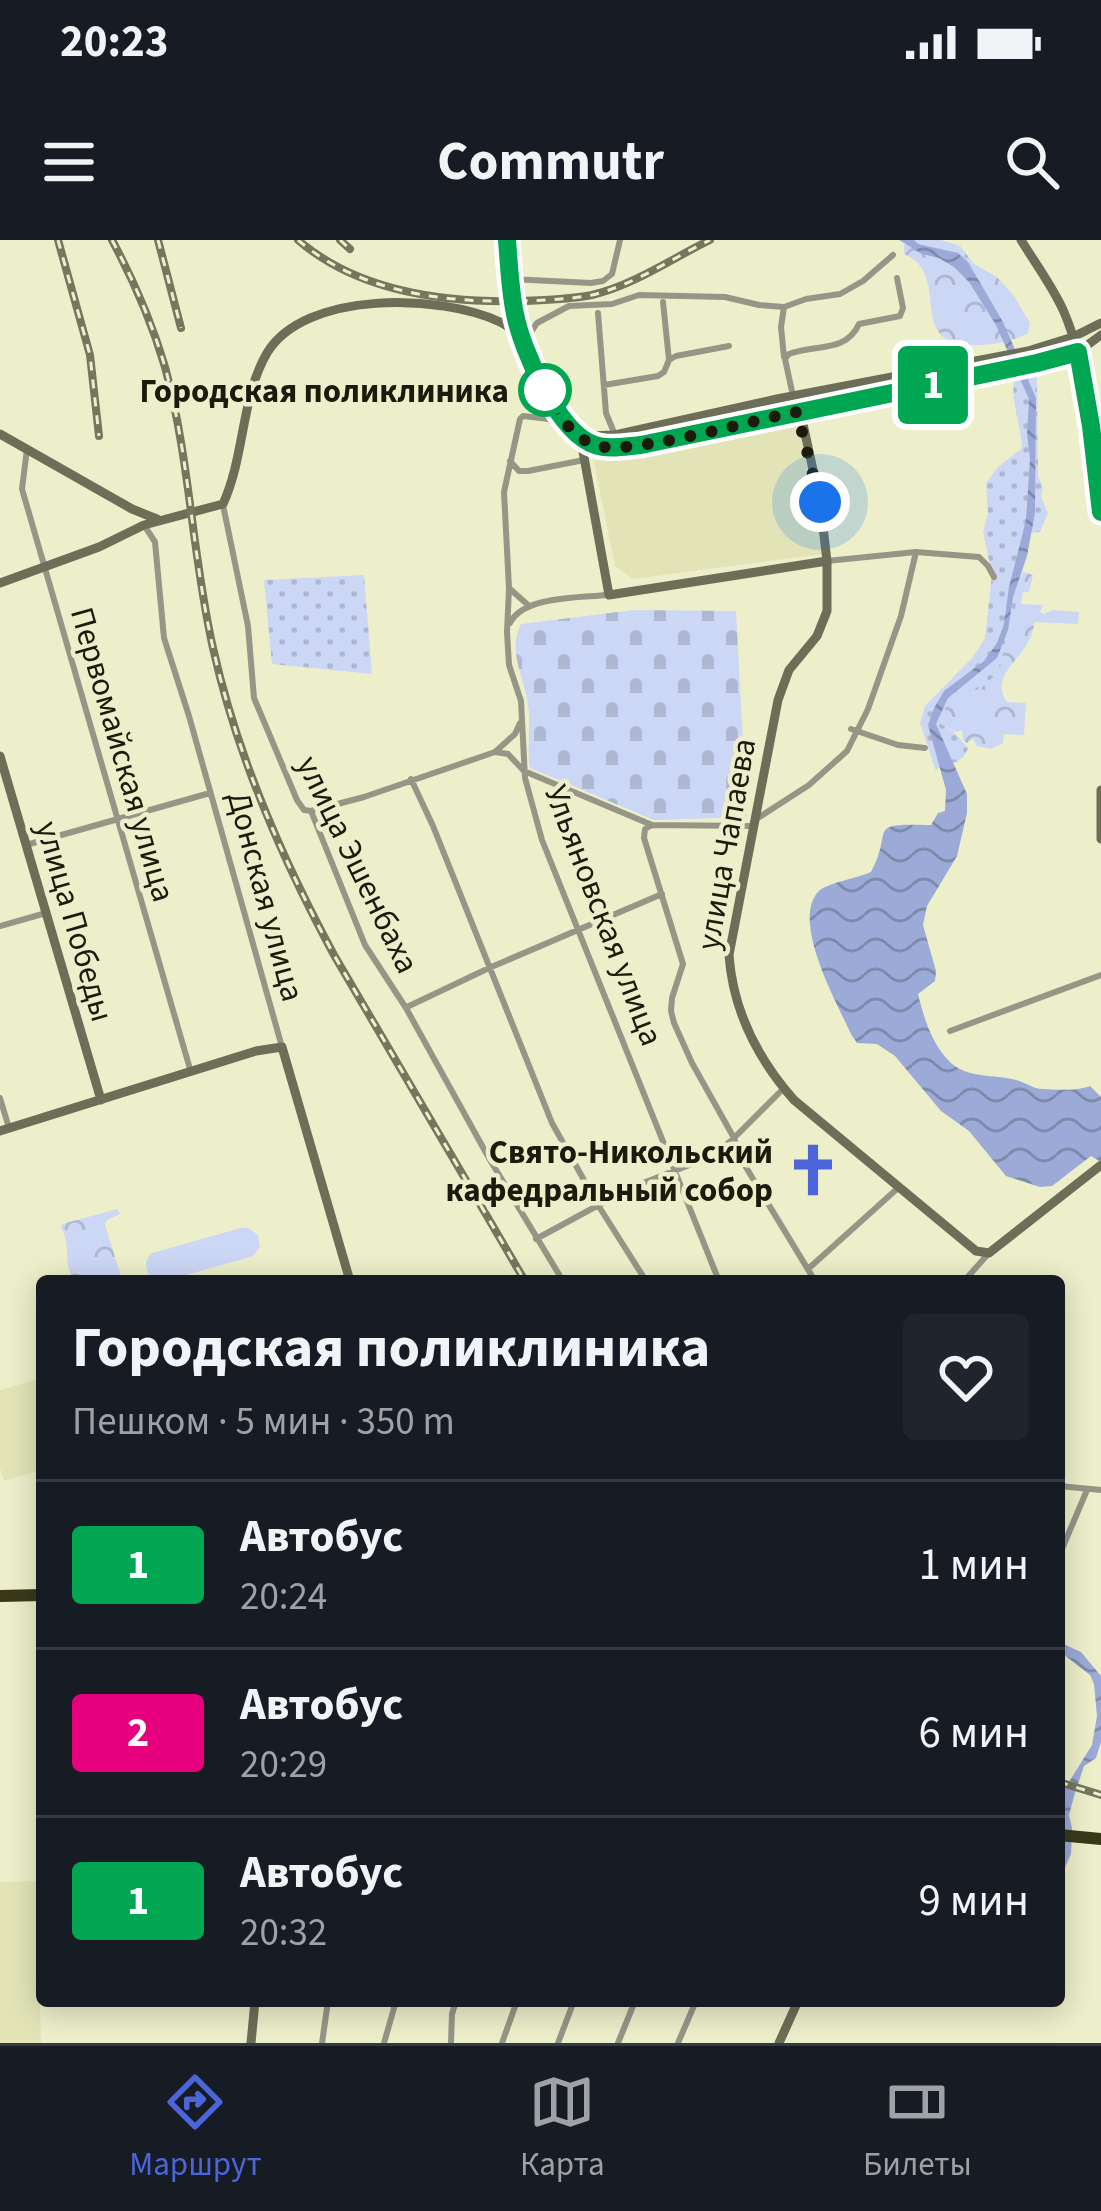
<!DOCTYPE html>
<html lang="ru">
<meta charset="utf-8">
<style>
body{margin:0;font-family:"Source Sans 3",sans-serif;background:#20242c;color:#f1f3f6;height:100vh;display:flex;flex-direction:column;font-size:45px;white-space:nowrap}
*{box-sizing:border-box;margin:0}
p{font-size:39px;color:#9ea1a6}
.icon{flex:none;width:66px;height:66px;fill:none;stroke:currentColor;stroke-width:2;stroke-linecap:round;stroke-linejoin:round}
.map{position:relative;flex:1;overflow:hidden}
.details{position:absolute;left:36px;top:1035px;width:1029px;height:732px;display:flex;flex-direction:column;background:#171b24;border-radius:12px;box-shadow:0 6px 30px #0003}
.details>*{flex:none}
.badge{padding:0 24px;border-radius:9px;font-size:42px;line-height:78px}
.you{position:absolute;width:60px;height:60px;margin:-30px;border:9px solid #fff;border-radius:50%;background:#1a73e8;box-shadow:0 0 0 18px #1a73e833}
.map>.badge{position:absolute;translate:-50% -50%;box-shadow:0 0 0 6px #fff}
.round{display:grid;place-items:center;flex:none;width:126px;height:126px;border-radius:12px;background:#20242c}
.head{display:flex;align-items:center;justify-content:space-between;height:204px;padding:0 36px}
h1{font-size:57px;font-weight:700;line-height:90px}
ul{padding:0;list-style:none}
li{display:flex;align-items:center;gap:36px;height:168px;padding:0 36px;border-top:3px solid #363941}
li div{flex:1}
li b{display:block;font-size:45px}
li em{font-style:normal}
li .badge{min-width:132px;font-weight:700;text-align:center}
.status{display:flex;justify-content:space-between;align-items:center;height:84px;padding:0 60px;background:#171b24;direction:ltr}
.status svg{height:33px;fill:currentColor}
header{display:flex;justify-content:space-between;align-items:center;height:156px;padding:0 36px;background:#171b24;font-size:54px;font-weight:700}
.dock{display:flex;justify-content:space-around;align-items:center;height:168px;border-top:3px solid #363941;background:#171b24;font-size:33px;color:#9ea1a6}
.dock a{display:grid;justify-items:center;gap:6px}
.dock .active{color:#4d65da}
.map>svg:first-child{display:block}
.built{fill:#e2e4b8}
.grass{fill:url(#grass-dots)}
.forest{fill:url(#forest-crowns)}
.cemetery{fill:url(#cemetery-stones)}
.park{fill:#ccd7f5}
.water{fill:url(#water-waves)}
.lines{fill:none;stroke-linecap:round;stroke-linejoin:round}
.street{stroke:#969687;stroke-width:6}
.secondary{stroke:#6d6e58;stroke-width:9}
.highway{stroke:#39391a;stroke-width:12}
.rail-casing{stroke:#75765e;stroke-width:8}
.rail{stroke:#edefca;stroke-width:3;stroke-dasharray:9;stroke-linecap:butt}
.line-casing{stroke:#fff;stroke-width:27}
.line{stroke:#00a651;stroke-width:18}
.walk{stroke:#1a1b0d;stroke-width:12;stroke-dasharray:0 21.6}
.stop-dot{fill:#fff;stroke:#00a651;stroke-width:6}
.labels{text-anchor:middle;stroke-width:9;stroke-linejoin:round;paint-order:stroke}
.stop-label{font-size:33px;font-weight:bold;fill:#1a1b0d;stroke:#edefca;text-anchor:end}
.street-label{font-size:33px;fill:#1a1b0d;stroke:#edefca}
.poi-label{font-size:33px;font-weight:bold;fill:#1a1b0d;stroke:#edefca;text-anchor:end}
</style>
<div class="status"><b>20:23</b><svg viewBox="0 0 49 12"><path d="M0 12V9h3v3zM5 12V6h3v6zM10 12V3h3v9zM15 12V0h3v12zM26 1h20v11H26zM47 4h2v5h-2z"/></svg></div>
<header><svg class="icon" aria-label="menu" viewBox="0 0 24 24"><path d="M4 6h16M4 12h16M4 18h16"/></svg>Commutr<svg class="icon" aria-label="search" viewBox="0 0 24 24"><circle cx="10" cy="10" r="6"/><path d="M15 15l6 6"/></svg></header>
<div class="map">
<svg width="1101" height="1803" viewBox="0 0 1101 1803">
<defs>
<pattern id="grass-dots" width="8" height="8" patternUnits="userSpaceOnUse" patternTransform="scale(3)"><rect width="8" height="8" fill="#ccd7f5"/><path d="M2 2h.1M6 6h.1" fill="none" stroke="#afb8d1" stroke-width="1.8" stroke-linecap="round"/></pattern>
<pattern id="forest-crowns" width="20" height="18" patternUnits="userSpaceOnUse" patternTransform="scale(3)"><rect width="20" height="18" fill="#ccd7f5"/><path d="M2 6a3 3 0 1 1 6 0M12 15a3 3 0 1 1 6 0" fill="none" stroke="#afb8d1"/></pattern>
<pattern id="cemetery-stones" width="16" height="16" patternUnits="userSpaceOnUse" patternTransform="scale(3)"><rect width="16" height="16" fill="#ccd7f5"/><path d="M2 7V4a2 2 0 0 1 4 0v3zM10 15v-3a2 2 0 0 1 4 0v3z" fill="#afb8d1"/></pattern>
<pattern id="water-waves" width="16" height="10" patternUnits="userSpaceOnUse" patternTransform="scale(3)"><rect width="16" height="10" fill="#9baad6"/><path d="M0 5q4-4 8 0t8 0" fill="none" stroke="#7e8aac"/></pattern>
</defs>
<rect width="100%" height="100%" fill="#edefca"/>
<path class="built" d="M798 178 823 314 633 339 615 326 593 217Z
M42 1138V1230L4 1241 0 1228V1150Z
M37 1641 41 1803H0V1642Z"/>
<path class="grass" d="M1027 131H1034L1037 139 1038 236 1043 247 1041 257 1048 273 1040 292 1031 293C1021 325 1019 361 1010 393 1006 407 1000 417 1001 432L972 454 944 486 953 491 968 508C962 523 956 523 942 523L936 531 920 483 925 466 973 417 985 398 992 334 983 292 988 274 986 243 998 227 1022 208C1021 183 1008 155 1016 135Z
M364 335 372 434 272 424 264 340Z"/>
<path class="forest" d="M909 0H941L960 6 974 24 997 37 1014 56 1030 83 1028 93C1012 102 992 105 974 105 903 105 954 35 904 14V5Z
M1023 332 1033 335 1029 352H1023L1021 364 1043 365 1040 372 1044 374 1052 370 1079 372 1078 384 1035 382C1033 389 1032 396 1028 402 1018 422 990 438 1007 462L1026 463 1024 495 1004 494 1003 503 991 509 977 506 973 499 967 503 963 500 962 490 956 492 939 483 949 460 959 450 973 454 1000 432C1000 417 1006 407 1010 393 1016 372 1016 352 1023 332Z
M117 969 120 974 107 980 105 985 121 1036 134 1041H75C62 1026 72 1005 61 988L62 984Z"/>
<path class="cemetery" d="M634 370 736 371 747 577 654 580 530 528C526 505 532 482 527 459 522 433 508 410 521 384Z"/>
<path class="park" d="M241 988H248L258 995 260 1007 253 1016 165 1041 153 1040C145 1032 143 1021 152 1013Z"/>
<path class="water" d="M899 0H914L918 4 958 13 968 22 1003 82 1036 158 1035 273 1027 316 1013 357 1008 390 997 418 948 458 936 484 967 554V573L957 616 927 666 923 685 936 731 935 741 918 754C924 778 932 805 951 823 969 839 994 834 1016 840 1025 842 1033 849 1043 849 1056 850 1078 851 1090 846L1101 857V922L1091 916 1052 946 1040 947 1006 936 969 891 941 871 895 816 877 804 857 803 851 794C837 763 791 682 818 652 826 643 858 638 871 632 895 588 863 583 931 585L938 573 945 571 946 550 928 485 934 468 944 451 984 421 997 403 1004 384 1009 347 1026 280 1030 219 1027 194 1029 159 996 85 969 42 954 27 939 18 922 14Z
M1059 1402 1081 1412 1101 1436V1502L1096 1518 1084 1526 1075 1553 1069 1575 1072 1588 1071 1614 1059 1641 1061 1567 1064 1550 1092 1505 1097 1476 1094 1444 1090 1435 1059 1411Z"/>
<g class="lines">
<path class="street" d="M511 39 591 43 603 41 612 34 620 0
M663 62 669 120
M784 67 781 87 784 117
M598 73 606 173 615 195
M524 102 537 83 569 66 612 64 639 55 725 57 759 65 784 67 806 59 840 54 863 41 893 15
M604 145 658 136 664 132 669 120 676 116 729 106
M793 156 785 119 789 114C816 104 846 113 859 84L900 76 903 68 897 38
M558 174 549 179 523 176 520 179 504 252 509 348 507 392 509 425 521 461 525 538 542 600 719 1041
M27 209 22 249 190 829
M510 221 519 231H528L584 220
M223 265 248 386 254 458 297 560 304 570 311 571 365 705 406 768 490 920 563 1041
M144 285 155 302 164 398 189 476 282 807
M827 321 916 312
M509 348 528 365
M510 383C523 356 579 358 607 355
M851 489 898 505 925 508
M495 512 508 514 524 531 652 585 754 586
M411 539 433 586 552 883 598 965 646 1041
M311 571 364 557 495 512 515 494 520 483
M758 578 809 545 847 511 868 469 901 376 916 312 979 317 988 326 994 337
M652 585 645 589 644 598 683 724 672 758 671 771 674 783 692 823 734 898 741 919 815 1041
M26 605 210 553
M0 686 46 673
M407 767 489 728 662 654
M950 791 1101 735
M0 858 9 888
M536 999 630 948 705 919 731 901 784 848
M808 1029 898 948
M964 1041 989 1013
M1059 1246 1101 1250
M1059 1316 1087 1250
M1059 1517 1062 1522
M322 1803 328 1761
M384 1803 396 1761
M451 1803 452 1774 456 1761
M502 1803 517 1761
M558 1803 574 1761
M618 1803 635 1761
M678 1803 696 1761"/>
<path class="secondary" d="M507 0C509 25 510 50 515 74 522 110 558 193 595 205 609 210 627 206 641 205L1037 123 1078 112 1101 95
M1021 0C1035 23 1053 47 1064 72 1090 134 1094 206 1101 272
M793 156 803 184 820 262 827 321V371L817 396 789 430 778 460 729 715C733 771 757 818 794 860L976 1011 989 1013 1101 925
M0 194 132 269 157 279
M580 195 609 355 827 321
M585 196 615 195 777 159 1028 111 1073 97 1101 83
M0 343 99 307 144 285 223 264C245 216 241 157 267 113 305 50 441 54 500 82 508 86 515 93 522 98
M0 516 101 860
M1101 550V599
M0 891 256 811 282 807 350 1041
M251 1803 255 1761
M779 1803 798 1761"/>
<path class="highway" d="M0 1356 42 1355
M1059 1595 1101 1599"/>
<defs>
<path id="rail" d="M58 0 90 115 99 196
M112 0C134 41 152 83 165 127 190 219 192 316 213 408 237 516 282 619 334 715L525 1041
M158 0 181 88
M298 0C364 57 461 65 545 60 561 59 577 58 592 55 634 45 671 19 710 0
M340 0 350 9
M1059 1542 1101 1555"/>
</defs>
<use href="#rail" class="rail-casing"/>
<use href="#rail" class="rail"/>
</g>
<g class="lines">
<defs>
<path id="line" d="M507 0C509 24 510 50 515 74 522 110 558 193 595 205 609 210 627 206 641 205L1037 123 1078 112 1091 186 1101 272"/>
</defs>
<use href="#line" class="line-casing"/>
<use href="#line" class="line"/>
<path class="walk" d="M545 150C555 171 571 196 594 205 628 217 755 179 797 172L820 262"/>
</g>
<defs>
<symbol id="church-bare" viewBox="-9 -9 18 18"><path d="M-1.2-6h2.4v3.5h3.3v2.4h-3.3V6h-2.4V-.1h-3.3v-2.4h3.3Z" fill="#4d65da" stroke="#edefca" stroke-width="2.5" paint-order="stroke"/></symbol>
</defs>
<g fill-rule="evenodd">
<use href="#church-bare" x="775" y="892" width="76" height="76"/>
</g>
<circle class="stop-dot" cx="545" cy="150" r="24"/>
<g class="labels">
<g class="stop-label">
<text x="509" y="162">Городская поликлиника</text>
</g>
<g class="street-label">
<text transform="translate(124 514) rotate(74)" y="12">Первомайская улица</text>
<text transform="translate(725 604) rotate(-80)" y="12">улица Чапаева</text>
<text transform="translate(359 624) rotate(64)" y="12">улица Эшенбаха</text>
<text transform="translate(267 656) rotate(75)" y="12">Донская улица</text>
<text transform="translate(605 675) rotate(69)" y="12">Ульяновская улица</text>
<text transform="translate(76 681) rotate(74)" y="12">улица Победы</text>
</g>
<g class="poi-label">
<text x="773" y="923">Свято-Никольский<tspan x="773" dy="38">кафедральный собор</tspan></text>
</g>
</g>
</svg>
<div class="you" style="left:820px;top:262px"></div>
<b class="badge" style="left:933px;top:145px;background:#00a651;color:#fff">1</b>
<section class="details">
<div class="head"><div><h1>Городская поликлиника</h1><p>Пешком · 5 мин · 350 m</p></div><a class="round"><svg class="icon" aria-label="heart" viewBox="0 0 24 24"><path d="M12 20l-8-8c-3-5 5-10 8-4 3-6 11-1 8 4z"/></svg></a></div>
<ul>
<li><span class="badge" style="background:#00a651;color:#fff">1</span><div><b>Автобус</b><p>20:24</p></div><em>1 мин</em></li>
<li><span class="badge" style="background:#e6007e;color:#fff">2</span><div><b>Автобус</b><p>20:29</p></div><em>6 мин</em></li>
<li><span class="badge" style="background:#00a651;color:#fff">1</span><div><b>Автобус</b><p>20:32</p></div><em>9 мин</em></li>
</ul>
</section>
</div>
<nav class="dock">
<a class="active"><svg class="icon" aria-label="directions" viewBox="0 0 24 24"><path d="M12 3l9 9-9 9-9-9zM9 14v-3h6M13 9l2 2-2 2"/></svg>Маршрут</a>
<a><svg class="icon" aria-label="map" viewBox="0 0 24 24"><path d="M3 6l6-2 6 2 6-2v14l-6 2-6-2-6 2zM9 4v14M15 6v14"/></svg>Карта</a>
<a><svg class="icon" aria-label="tickets" viewBox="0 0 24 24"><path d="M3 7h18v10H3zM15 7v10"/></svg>Билеты</a>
</nav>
